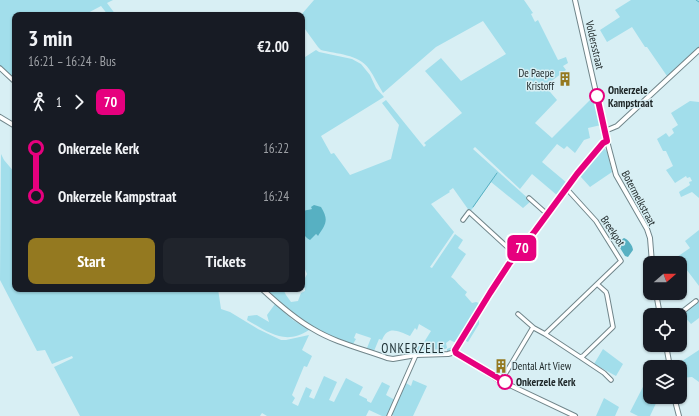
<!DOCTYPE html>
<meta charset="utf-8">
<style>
body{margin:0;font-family:"PT Sans Narrow",sans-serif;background:#20242c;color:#f1f3f6;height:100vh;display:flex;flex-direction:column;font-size:15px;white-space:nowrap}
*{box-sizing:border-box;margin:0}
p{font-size:13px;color:#9ea1a6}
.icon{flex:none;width:22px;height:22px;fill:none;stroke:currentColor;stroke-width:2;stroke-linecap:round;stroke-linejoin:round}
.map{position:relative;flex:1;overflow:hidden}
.sheet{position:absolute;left:12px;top:12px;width:293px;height:280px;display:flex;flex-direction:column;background:#171b24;border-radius:8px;box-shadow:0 1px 3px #0004}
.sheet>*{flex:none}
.badge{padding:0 8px;border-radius:6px;font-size:14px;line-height:26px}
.needle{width:26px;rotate:70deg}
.buttons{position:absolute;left:643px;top:256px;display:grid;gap:8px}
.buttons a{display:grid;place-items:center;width:44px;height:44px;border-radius:8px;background:#171b24;box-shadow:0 1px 3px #0004;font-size:20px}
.map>.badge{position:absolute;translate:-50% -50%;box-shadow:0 0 0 2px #fff}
.legs{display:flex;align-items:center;gap:6px;height:44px;padding:0 16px;font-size:13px}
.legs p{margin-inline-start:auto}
.summary{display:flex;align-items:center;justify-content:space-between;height:68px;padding:0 16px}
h1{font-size:22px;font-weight:700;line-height:30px}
.cta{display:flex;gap:8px;margin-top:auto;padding:8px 16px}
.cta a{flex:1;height:46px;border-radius:8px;background:#947920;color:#fff;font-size:16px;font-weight:700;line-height:46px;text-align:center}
.cta a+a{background:#20242c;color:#f1f3f6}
ul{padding:0 16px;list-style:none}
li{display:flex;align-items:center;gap:14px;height:48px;font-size:15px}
li i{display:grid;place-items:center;width:6px;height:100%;margin:0 5px;background:currentColor}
li i::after{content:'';width:10px;height:10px;margin:-5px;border:3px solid;border-radius:50%;background:#171b24}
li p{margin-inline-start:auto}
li:first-child i{background:linear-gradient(#0000 50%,currentColor 0)}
li:last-child i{background:linear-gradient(currentColor 50%,#0000 0)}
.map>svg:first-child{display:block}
.green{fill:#a2deeb}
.water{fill:#57b0c2}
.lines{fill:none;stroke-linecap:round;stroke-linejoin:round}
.stream{stroke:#57b0c2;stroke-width:1}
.minor-casing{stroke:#70858a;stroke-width:5.5}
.tertiary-casing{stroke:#70858a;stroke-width:6}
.minor{stroke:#fff;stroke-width:3.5}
.tertiary{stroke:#fff;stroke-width:4}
.line-1-casing{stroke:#fff;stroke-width:9}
.line-1{stroke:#e6007e;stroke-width:6}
.stop-1-dot{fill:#fff;stroke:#e6007e;stroke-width:2}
.labels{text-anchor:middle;stroke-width:3;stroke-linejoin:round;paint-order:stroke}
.street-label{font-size:11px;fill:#1c2526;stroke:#d8eff4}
.poi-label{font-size:11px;fill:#1c2526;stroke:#d8eff4;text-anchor:end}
.stop-label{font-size:11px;font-weight:bold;fill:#1c2526;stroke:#d8eff4;text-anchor:start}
.quarter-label{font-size:13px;letter-spacing:1px;fill:#1b2d31;stroke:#d8eff4}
</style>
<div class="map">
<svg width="699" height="416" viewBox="0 0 699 416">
<rect width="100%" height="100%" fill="#d8eff4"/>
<path class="green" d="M0 0H113L107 3 116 15H108L101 6 84 15H15V81L0 67Z
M314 0H524L533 13 531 14 535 22 538 20 558 60 566 57 568 63 563 66 566 70 545 86 557 100 535 123 552 138 595 95 601 125 588 128 590 138 584 140 575 153 567 146 564 149 557 144 542 162 567 183 558 196 532 174 520 189 475 147 473 149 531 201 523 208 491 182 470 212 453 188 449 191 450 192 431 204 454 232 430 267 432 268 455 234 463 240 458 248 466 254 451 277C457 281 460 287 467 292L465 295 472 303 476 302 479 303 481 306 476 315 479 319V324L468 342 464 340 457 352H447V349L452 347 456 343 450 340 446 343 447 348 445 349 422 350 414 352 413 351 417 346 421 347 431 331 419 324 417 330 415 328 410 336C398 331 388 325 382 340L379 339 374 351 367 348 371 338 356 333 354 338 356 339 353 344 333 338 297 318 264 289H283L286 295 291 302 298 301 301 293 305 291V288L302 287V279L305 278 307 274 302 262V232L304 236 316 234 318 236 312 209 302 211V59L316 50 319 52 352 59 361 64 370 75 376 88 384 97 321 136 331 154 334 153 350 175 391 159 399 125 382 103 386 100 424 147 426 145 424 143 462 113 425 71 441 58 461 81 506 54 483 21 436 47 383 93C378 85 374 76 369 69 359 54 336 54 321 50L318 47 302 25 301 15Z
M631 0H699V47L667 76 647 47H645L632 27 607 42 600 30 620 17 615 10Z
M690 101 699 102V198L692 192 681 197 679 192 690 185 689 182 692 181 690 177 687 178 686 176 675 183 666 170 673 166 666 151H663L657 139 666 133 669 137 674 133 672 129 678 125 671 113Z
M604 148 607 151 612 172 590 187 580 176 601 150Z
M1 154 4 160 15 173V289H218L221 309 230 312 258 329 281 340H286L309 335 302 350 312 356 307 367 304 366 292 395 295 398 292 403 298 406 306 387 312 390 309 397 314 399 324 376 337 382 329 400 334 402 346 378 363 387 359 395 367 399V401L371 403 382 382 390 386 386 395 395 400 387 416H382L369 410 366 416H267L262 413 260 416H80L54 367 73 358 72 356 52 364 45 350 37 351 0 280Z
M699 230V286L677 257 690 248 685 241Z
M699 301V318L691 324 682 314Z
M275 304 293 320 309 330C285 346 268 332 247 320L248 316 257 315 269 322 267 315Z
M603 349 623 364 616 376 594 364Z
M699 350V382L692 377 680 378V367H673Z
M413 380 427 386 413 416H394L392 415 406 383 411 386Z
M646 381 650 383V397H659L650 416H638L630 412Z
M604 398 619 407 615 416H596Z"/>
<path class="water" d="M314 205 321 207C329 220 326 224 318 236L316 234 310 240C299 234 302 222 302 211L312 209 311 207Z
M624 238C628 239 633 246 633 250L628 257 625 256 617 243Z"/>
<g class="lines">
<path class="stream" d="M696 0 699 2
M473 207 497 173"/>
<defs>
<path id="minor" d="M0 68 15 82
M529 198 547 214
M463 220 469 212 516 255
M518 314 534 328
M678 315 696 301
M545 334 580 357 583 356 613 327 607 295 606 292 597 284
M580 357 604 373 611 380
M501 381 532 329 534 328 545 334 621 261 596 221 566 188
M389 416 416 355"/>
<path id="tertiary" d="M575 0 607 141 616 175 647 229 650 238 652 263
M0 117 15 126
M605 131 617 126 699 50
M262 289C277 303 295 319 313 329 336 343 363 349 387 358L393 359 416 355 448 354 455 352
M656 293 660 315
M666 345 670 367
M455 352 490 293 509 264 535 231 577 174 603 143 607 141
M455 352 497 379 575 416
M674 397 679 416"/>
</defs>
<use href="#minor" class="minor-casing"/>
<use href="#tertiary" class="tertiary-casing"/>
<use href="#minor" class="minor"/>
<use href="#tertiary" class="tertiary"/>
</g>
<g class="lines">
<defs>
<path id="line-1" d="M505 382 456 353 455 350 490 293 509 264 535 231 577 174 603 143 607 141 597 96"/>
</defs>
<use href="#line-1" class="line-1-casing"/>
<use href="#line-1" class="line-1"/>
</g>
<defs>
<symbol id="building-bare" viewBox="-9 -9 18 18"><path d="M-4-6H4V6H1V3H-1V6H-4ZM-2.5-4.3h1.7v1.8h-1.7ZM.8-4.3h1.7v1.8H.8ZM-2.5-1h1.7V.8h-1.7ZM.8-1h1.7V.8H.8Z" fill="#947920" stroke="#d8eff4" stroke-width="2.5" paint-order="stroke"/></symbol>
</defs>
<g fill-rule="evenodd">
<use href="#building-bare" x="555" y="69" width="20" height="20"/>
<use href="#building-bare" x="491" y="356" width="20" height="20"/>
</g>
<g class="stop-1-dot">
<circle cx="597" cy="96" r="7"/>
<circle cx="505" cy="382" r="7"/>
</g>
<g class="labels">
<g class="street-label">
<text transform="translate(595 45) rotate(77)" y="4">Voldersstraat</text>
<text transform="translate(639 198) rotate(62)" y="4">Botermelkstraat</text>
<text transform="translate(613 231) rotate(56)" y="4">Breekpot</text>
</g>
<g class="poi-label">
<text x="554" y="77">De Paepe<tspan x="554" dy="13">Kristoff</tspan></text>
<text x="512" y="370" text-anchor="start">Dental Art View</text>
</g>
<g class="stop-label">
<text x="608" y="94">Onkerzele<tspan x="608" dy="13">Kampstraat</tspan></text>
<text x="516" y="386">Onkerzele Kerk</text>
</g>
<g class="quarter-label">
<text x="413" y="353">ONKERZELE</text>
</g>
</g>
</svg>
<div class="buttons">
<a><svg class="needle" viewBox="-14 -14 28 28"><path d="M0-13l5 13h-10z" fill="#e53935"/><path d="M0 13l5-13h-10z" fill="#9ea1a6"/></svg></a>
<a><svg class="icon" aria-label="locate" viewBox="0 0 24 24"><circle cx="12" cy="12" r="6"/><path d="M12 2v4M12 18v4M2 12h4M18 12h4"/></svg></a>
<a><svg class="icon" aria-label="layers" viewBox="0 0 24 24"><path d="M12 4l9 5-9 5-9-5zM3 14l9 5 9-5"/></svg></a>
</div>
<b class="badge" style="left:522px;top:248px;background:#e6007e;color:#fff">70</b>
<section class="sheet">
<div class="summary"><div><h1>3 min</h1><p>16:21 – 16:24 · Bus</p></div><b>€2.00</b></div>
<div class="legs"><svg class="icon" aria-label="walk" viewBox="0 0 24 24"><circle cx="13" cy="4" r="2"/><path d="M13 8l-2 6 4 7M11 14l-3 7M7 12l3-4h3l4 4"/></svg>1<svg class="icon" aria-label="forward" viewBox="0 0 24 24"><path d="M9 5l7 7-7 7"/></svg><b class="badge" style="background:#e6007e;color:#fff">70</b></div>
<ul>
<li><i style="color:#e6007e"></i><b>Onkerzele Kerk</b><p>16:22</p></li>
<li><i style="color:#e6007e"></i><b>Onkerzele Kampstraat</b><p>16:24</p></li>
</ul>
<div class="cta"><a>Start</a><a>Tickets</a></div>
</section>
</div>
